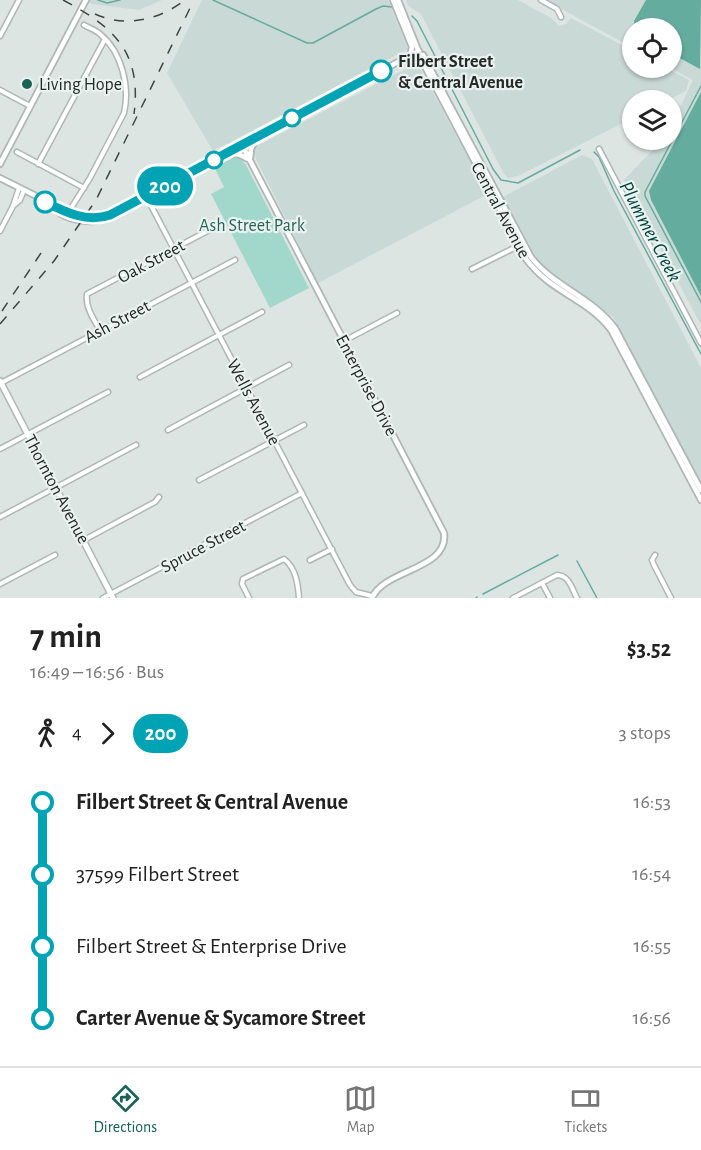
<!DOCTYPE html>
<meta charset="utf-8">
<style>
body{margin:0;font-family:"Alegreya Sans",sans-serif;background:#f6f6f6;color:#222;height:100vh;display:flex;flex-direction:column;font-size:22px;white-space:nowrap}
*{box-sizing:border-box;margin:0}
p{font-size:20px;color:#767676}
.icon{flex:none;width:33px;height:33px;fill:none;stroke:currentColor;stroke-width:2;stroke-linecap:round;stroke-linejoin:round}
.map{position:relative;height:598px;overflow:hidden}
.side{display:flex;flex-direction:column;background:#fff;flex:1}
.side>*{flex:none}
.badge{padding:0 12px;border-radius:20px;font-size:21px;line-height:39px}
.tools{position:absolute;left:622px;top:18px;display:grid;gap:12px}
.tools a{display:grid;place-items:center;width:60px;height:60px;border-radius:50%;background:#fff;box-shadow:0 2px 4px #0004;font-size:30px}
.map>.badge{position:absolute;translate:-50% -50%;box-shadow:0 0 0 3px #fff}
.legs{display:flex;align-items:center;gap:9px;height:66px;padding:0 30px;font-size:20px}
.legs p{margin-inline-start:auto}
.headline{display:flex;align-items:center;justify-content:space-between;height:102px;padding:0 30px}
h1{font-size:33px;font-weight:600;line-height:45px}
ul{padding:0 30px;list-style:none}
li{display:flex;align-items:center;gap:21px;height:72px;font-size:22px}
li i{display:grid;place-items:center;width:9px;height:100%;margin:0 8px;background:currentColor}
li i::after{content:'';width:15px;height:15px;margin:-8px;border:4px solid;border-radius:50%;background:#fff}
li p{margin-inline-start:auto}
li:first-child i{background:linear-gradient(#0000 50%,currentColor 0)}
li:last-child i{background:linear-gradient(currentColor 50%,#0000 0)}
.dock{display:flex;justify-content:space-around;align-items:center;height:84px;border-top:2px solid #e0e0e0;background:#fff;font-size:16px;color:#767676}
.dock a{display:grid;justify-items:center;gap:3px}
.dock .active{color:#1a6357}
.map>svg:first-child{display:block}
.built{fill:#c9d9d5}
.green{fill:#a2d8cc}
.water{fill:#64ac9e}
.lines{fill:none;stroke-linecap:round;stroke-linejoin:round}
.stream{stroke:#64ac9e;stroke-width:1.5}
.minor-casing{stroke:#afb7b5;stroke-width:7}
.tertiary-casing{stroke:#afb7b5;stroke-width:8}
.secondary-casing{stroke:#afb7b5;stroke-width:8}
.minor{stroke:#fff;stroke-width:4}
.tertiary{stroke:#fff;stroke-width:4.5}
.secondary{stroke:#fff;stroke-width:5}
.rail{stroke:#414645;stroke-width:1.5;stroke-dasharray:10 10;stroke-linecap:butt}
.line-1-casing{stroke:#fff;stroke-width:14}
.line-1{stroke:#00a3b4;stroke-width:9}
.stop-1-dot{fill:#fff;stroke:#00a3b4;stroke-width:3}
.poi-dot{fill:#1a6357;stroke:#eaf2f0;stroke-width:2}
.labels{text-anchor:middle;stroke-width:4.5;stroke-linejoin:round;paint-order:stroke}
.stop-label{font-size:18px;font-weight:bold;fill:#252928;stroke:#eaf2f0;text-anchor:start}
.poi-label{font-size:18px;fill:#252928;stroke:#eaf2f0;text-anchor:start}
.street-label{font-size:18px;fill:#252928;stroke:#eaf2f0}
.park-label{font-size:18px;fill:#286358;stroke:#eaf2f0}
.water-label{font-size:20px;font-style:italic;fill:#00453c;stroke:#eaf2f0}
</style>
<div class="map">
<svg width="701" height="598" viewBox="0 0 701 598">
<rect width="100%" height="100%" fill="#dde5e3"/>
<path class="built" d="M84 0H162L139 10 92 4Z
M202 0H388L408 49 213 151 167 73Z
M406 0H518L551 18 559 26 566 24 571 18 633 51V68H666L689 80 686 91 668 100H633V118L518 176 508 178 504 174 421 14 408 6Z
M545 0H701V325L624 180 662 140H672V124L693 80 671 68 672 28H633V48Z
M417 63 488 194 318 283 253 153 255 147Z
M582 155 592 159 701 368V484L613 317 552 275 538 260 503 197Z"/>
<path class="green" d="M234 157H239L246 165 309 288 270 308 211 194 224 187 214 167Z"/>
<path class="water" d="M646 0H701L700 69 672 54V28H635L634 21Z
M701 92V296L651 200 649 191Z"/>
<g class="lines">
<path class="stream" d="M98 0 107 3 120 0
M213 0 307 43H313L376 9 383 6 392 7
M412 16 417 21 493 169 501 180 518 183 580 150
M701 86 645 192V196L701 302
M594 152 599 157 614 191 701 354
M577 561 597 598
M483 594 558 555
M476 598 477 597"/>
<defs>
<path id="minor" d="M541 0 557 9 561 17
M0 36 19 0
M0 90 30 106
M599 149 701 343
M17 152 84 188
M38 164 105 39
M146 196 350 585 356 592 372 596
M13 206 20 200 24 190
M68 213 90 178 124 113C130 87 122 52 100 34 96 30 89 28 84 25
M0 231 13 206 19 188
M472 269 520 245
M100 330C94 320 85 307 87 294L219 225
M344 341 397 313
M140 377 262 312
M1 383 235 260
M168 430 289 365
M0 449 108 392
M199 480 304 425
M0 517 136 445
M84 540 155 502 159 497
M655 555 652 560 654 565 671 598
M310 560 332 549
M542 583 550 598
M0 584 55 555
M103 598 302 493
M249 598 242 584 243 579 284 559C296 568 298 584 299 598
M513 598 557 575C569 575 572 589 577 598"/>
<path id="tertiary" d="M393 0 412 47 410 56
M398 0 424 65 526 259C551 293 587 298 611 330L701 500
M423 55 531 257C554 287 592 297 615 328L701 490
M242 145 444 533C449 570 384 569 372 598
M227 155 238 154 248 159
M250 158 251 149 256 138
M0 164 86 0
M0 178 74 215 99 219
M53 206C61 219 82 222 95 221L419 51"/>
<path id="secondary" d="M0 381 113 598"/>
</defs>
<use href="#minor" class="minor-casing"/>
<use href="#tertiary" class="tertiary-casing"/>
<use href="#secondary" class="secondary-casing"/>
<use href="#minor" class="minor"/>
<use href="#tertiary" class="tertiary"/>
<use href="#secondary" class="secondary"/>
<path class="rail" d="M63 0C114 27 142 52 134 114
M95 14C126 28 159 20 185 0
M2 311 41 253
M0 324 54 261 96 200 194 0"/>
</g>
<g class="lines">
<defs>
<path id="line-1" d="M45 202C65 212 87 223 110 215L381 71"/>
</defs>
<use href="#line-1" class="line-1-casing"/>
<use href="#line-1" class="line-1"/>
</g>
<g class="stop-1-dot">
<circle cx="381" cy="71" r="10"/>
<circle cx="292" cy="118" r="8"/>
<circle cx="214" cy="160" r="8"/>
<circle cx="45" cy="202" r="10"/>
</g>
<circle class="poi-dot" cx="27" cy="84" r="6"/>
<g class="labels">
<g class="stop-label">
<text x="398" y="67">Filbert Street<tspan x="398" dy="21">&amp; Central Avenue</tspan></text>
</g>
<g class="poi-label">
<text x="39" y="90">Living Hope</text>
</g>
<g class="street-label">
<text transform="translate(501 210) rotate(62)" y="6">Central Avenue</text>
<text transform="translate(151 261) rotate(-28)" y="6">Oak Street</text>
<text transform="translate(117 321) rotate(-28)" y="6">Ash Street</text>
<text transform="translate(367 385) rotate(62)" y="6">Enterprise Drive</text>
<text transform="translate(254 402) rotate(62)" y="6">Wells Avenue</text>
<text transform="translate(57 489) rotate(62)" y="6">Thornton Avenue</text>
<text transform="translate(203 546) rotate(-28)" y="6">Spruce Street</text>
</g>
<g class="park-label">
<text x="252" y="231">Ash Street Park</text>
</g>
<g class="water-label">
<text transform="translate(651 231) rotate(62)" y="7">Plummer Creek</text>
</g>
</g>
</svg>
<div class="tools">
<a><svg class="icon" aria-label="locate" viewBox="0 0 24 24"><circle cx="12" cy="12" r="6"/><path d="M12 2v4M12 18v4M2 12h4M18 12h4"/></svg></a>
<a><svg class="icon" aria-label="layers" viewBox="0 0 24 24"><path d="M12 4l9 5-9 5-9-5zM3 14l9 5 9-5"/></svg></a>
</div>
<b class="badge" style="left:165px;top:186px;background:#00a3b4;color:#fff">200</b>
</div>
<section class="side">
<div class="headline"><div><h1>7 min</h1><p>16:49 – 16:56 · Bus</p></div><b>$3.52</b></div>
<div class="legs"><svg class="icon" aria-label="walk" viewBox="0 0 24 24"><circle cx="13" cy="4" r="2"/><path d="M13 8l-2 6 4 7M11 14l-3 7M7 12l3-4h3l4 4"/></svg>4<svg class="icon" aria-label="forward" viewBox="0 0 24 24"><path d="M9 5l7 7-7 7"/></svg><b class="badge" style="background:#00a3b4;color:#fff">200</b><p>3 stops</p></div>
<ul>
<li><i style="color:#00a3b4"></i><b>Filbert Street &amp; Central Avenue</b><p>16:53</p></li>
<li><i style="color:#00a3b4"></i><span>37599 Filbert Street</span><p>16:54</p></li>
<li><i style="color:#00a3b4"></i><span>Filbert Street &amp; Enterprise Drive</span><p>16:55</p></li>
<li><i style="color:#00a3b4"></i><b>Carter Avenue &amp; Sycamore Street</b><p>16:56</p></li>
</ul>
</section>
<nav class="dock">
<a class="active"><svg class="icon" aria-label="directions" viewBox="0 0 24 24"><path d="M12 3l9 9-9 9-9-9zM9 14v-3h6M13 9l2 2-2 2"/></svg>Directions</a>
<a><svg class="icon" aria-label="map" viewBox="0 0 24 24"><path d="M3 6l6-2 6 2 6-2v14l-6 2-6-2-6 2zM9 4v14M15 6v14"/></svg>Map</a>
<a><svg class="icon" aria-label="tickets" viewBox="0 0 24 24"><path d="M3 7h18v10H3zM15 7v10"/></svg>Tickets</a>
</nav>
